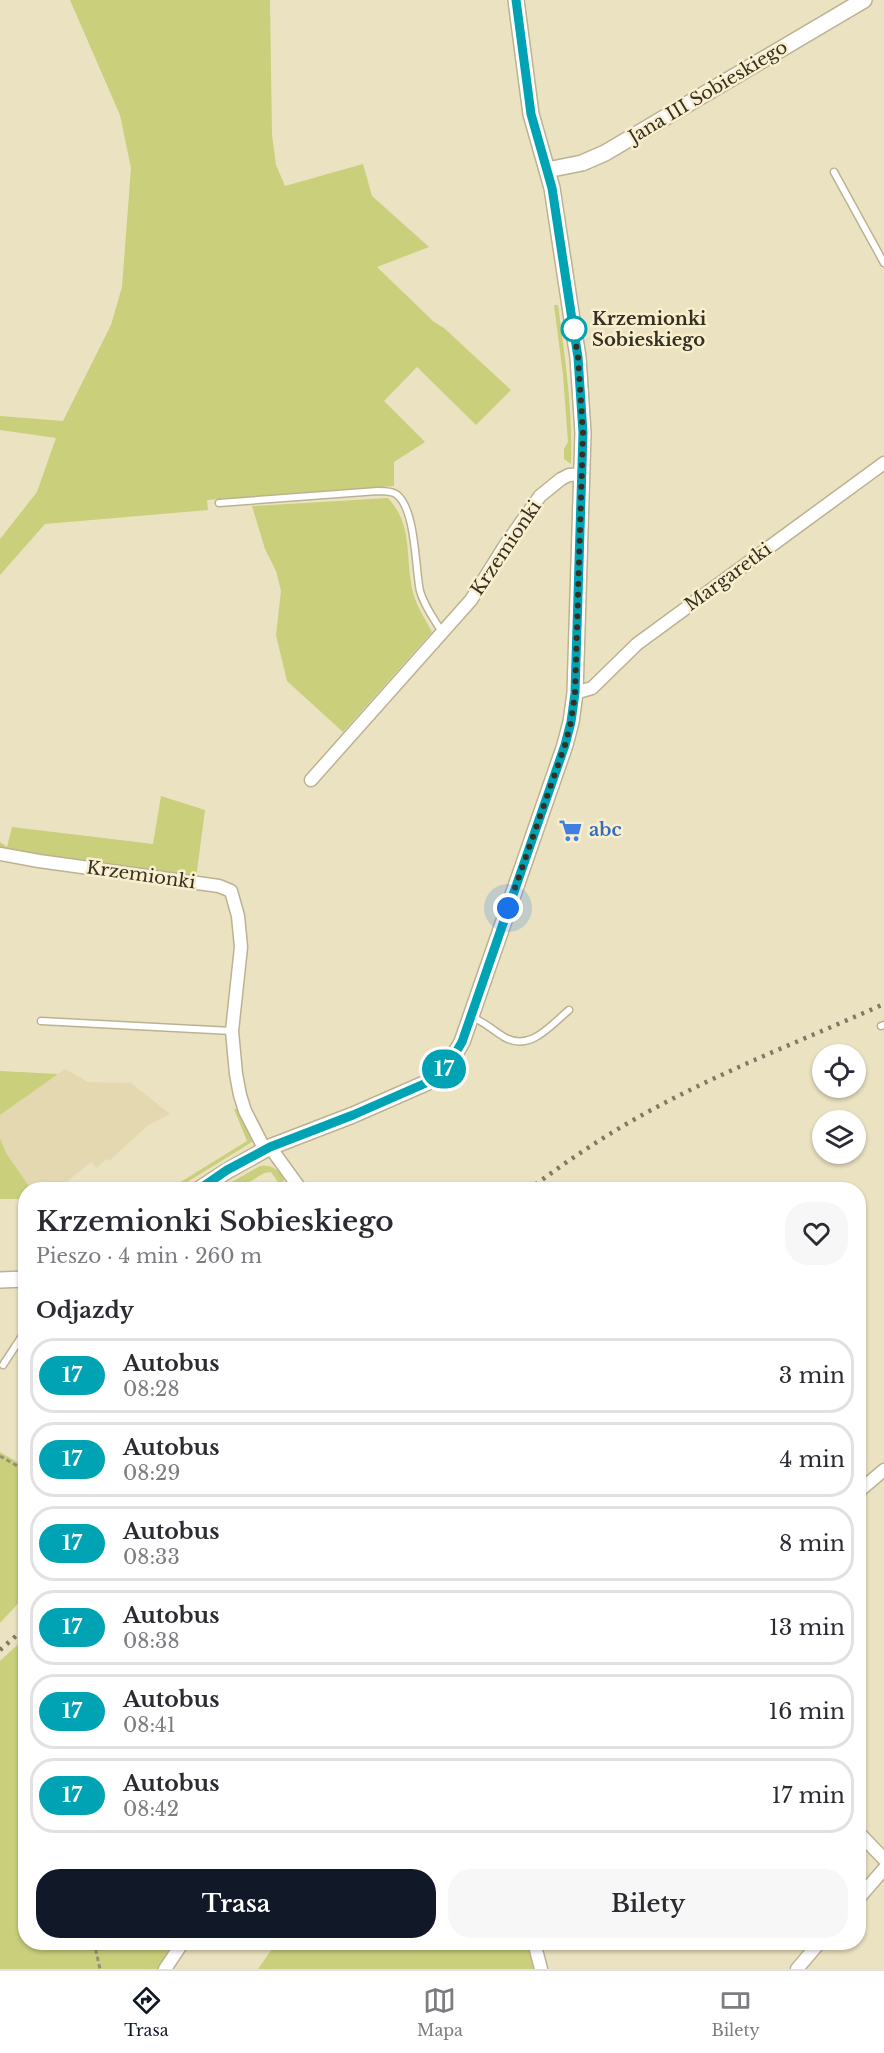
<!DOCTYPE html>
<html lang="pl">
<meta charset="utf-8">
<style>
body{margin:0;font-family:"Libre Baskerville",serif;background:#f7f7f7;color:#2b2b33;height:100vh;display:flex;flex-direction:column;font-size:22px;white-space:nowrap}
*{box-sizing:border-box;margin:0}
p{font-size:20px;color:#7c7c81}
.icon{flex:none;width:33px;height:33px;fill:none;stroke:currentColor;stroke-width:2;stroke-linecap:round;stroke-linejoin:round}
.map{position:relative;flex:1;overflow:hidden}
.details{position:absolute;left:18px;top:1182px;width:848px;height:768px;display:flex;flex-direction:column;background:#fff;border-radius:24px;box-shadow:0 2px 4px #0004}
.details>*{flex:none}
.badge{padding:0 12px;border-radius:20px;font-size:21px;line-height:39px}
.tools{position:absolute;left:812px;top:1044px;display:grid;gap:12px}
.tools a{display:grid;place-items:center;width:54px;height:54px;border-radius:50%;background:#fff;box-shadow:0 2px 4px #0004;font-size:30px}
.you{position:absolute;width:30px;height:30px;margin:-15px;border:4px solid #fff;border-radius:50%;background:#1a73e8;box-shadow:0 0 0 9px #1a73e833}
.map>.badge{position:absolute;translate:-50% -50%;box-shadow:0 0 0 3px #fff}
h2{padding:0 18px;font-size:22px;line-height:54px}
.round{display:grid;place-items:center;flex:none;width:63px;height:63px;border-radius:24px;background:#f7f7f7}
.headline{display:flex;align-items:center;justify-content:space-between;height:102px;padding:0 18px}
h1{font-size:28px;font-weight:600;line-height:45px}
.button{display:flex;gap:12px;margin-top:auto;padding:12px 18px}
.button a{flex:1;height:69px;border-radius:24px;background:#111827;color:#fff;font-size:24px;font-weight:600;line-height:69px;text-align:center}
.button a+a{background:#f7f7f7;color:#2b2b33}
ul{padding:0;list-style:none}
li{display:flex;align-items:center;gap:18px;height:75px;margin:0 12px 9px;padding:0 6px;border:3px solid #e1e1e2;border-radius:24px}
li div{flex:1}
li b{display:block;font-size:22px}
li em{font-style:normal}
li .badge{min-width:66px;font-weight:700;text-align:center}
.menu{display:flex;justify-content:space-around;align-items:center;height:84px;border-top:2px solid #e1e1e2;background:#fff;font-size:16px;color:#7c7c81}
.menu a{display:grid;justify-items:center;gap:3px}
.menu .current{color:#111827}
.map>svg:first-child{display:block}
.built{fill:#e4d8b0}
.green{fill:#c9cf7b}
.lines{fill:none;stroke-linecap:round;stroke-linejoin:round}
.service-casing{stroke:#bbb292;stroke-width:9}
.minor-casing{stroke:#bbb292;stroke-width:15}
.tertiary-casing{stroke:#bbb292;stroke-width:18}
.path{stroke:#979078;stroke-width:3;stroke-dasharray:4.5 3;stroke-linecap:butt}
.service{stroke:#fff;stroke-width:6}
.minor{stroke:#fff;stroke-width:12}
.tertiary{stroke:#fff;stroke-width:15}
.rail{stroke:#7f7964;stroke-width:4.5;stroke-dasharray:3 6;stroke-linecap:butt}
.line-casing{stroke:#fff;stroke-width:14}
.line{stroke:#00a3b4;stroke-width:9}
.walk{stroke:#343023;stroke-width:6;stroke-dasharray:0 10.8}
.stop-dot{fill:#fff;stroke:#00a3b4;stroke-width:3}
.labels{text-anchor:middle;stroke-width:5;stroke-linejoin:round;paint-order:stroke}
.street-label{font-size:18px;fill:#343023;stroke:#f9efce}
.stop-label{font-size:18px;font-weight:bold;fill:#343023;stroke:#f9efce;text-anchor:start}
.shop-label{font-size:18px;font-weight:bold;fill:#366cbe;stroke:#f9efce;text-anchor:start}
</style>
<div class="map">
<svg width="884" height="1969" viewBox="0 0 884 1969">
<rect width="100%" height="100%" fill="#ebe2c1"/>
<path class="built" d="M65 1069 88 1082 131 1083 170 1114 147 1126 109 1161 106 1159 97 1168 91 1162 64 1184 61 1189H31L6 1153 0 1138V1115Z"/>
<path class="green" d="M70 0H270L272 135 276 165 285 186 363 164 372 196 429 247 377 267 434 322 444 328 511 390 476 425 417 367 384 401 425 442 394 462V486L207 500 208 510 45 524 0 575V539L37 492 56 438 0 430V416L63 421 111 325 122 287 131 168 120 115Z
M554 305H558C565 358 573 411 571 464L564 459V449L568 442 563 375Z
M388 498C416 528 403 564 415 599 419 610 427 622 432 632L343 732 287 681 276 635 281 591 276 571 265 549 252 506Z
M161 796 205 810 196 878 29 855 0 849V842L7 847 12 827 153 844Z
M0 1071 58 1074 0 1115Z
M234 1109H239L252 1139V1142L176 1189 174 1186 247 1141Z
M0 1138 6 1153 31 1189 26 1190 25 1199H0Z
M260 1166C273 1165 277 1169 285 1179L280 1185 271 1172 264 1173 238 1189H219Z
M0 1452 26 1467 25 1596 0 1623Z
M25 1638 26 1942 176 1943 158 1969H0V1661Z
M277 1942 528 1943 535 1969H258Z"/>
<g class="lines">
<defs>
<path id="service" d="M834 172 884 263
M219 503 378 491C384 491 391 491 396 494 416 508 415 568 420 591 424 606 434 619 442 632
M471 1017C484 1021 492 1030 504 1037 530 1052 550 1026 569 1010
M41 1021 232 1031
M881 1026 884 1025
M3 1365 26 1330"/>
<path id="minor" d="M575 693 592 688 637 644 884 463
M311 780 471 600 506 544 540 496 561 479 569 475 583 474
M0 854 39 861 219 886 231 891 238 916 241 947 232 1031 236 1074 240 1095 245 1111 265 1150
M270 1147 301 1190
M858 1492 884 1470
M858 1832 884 1859
M858 1899 884 1869
M534 1942 541 1969
M165 1969 183 1942
M797 1969 820 1942"/>
<path id="tertiary" d="M547 170 582 163 605 153 864 0
M198 1190 227 1171 270 1147 353 1115 426 1083 441 1072 452 1059 462 1042 565 745 571 722 575 693 583 433 578 357 573 326 552 188 531 114 516 0
M0 1280 26 1279"/>
</defs>
<use href="#service" class="service-casing"/>
<use href="#minor" class="minor-casing"/>
<use href="#tertiary" class="tertiary-casing"/>
<path class="path" d="M0 1456 26 1471
M94 1942 100 1969"/>
<use href="#service" class="service"/>
<use href="#minor" class="minor"/>
<use href="#tertiary" class="tertiary"/>
<path class="rail" d="M528 1190C563 1164 598 1140 635 1119 714 1074 801 1041 884 1004
M0 1650 26 1627"/>
</g>
<g class="lines">
<defs>
<path id="line" d="M198 1190 227 1170 270 1147 353 1115 426 1083 441 1072 452 1059 462 1042 565 745 571 722 575 693 583 433 578 357 573 326 552 188 531 114 516 0"/>
</defs>
<use href="#line" class="line-casing"/>
<use href="#line" class="line"/>
<path class="walk" d="M508 908 565 745 571 722 575 693 583 433 578 357 573 326 574 329"/>
</g>
<defs>
<symbol id="supermarket-bare" viewBox="-9 -9 18 18"><path d="M-6-5.5h2.5l.6 2H6L4.5 2H-2.5L-4.4-4H-6ZM-1.5 3.2a1.3 1.3 0 1 0 .1 0ZM3 3.2a1.3 1.3 0 1 0 .1 0Z" fill="#3f7fe0" stroke="#f9efce" stroke-width="2.5" paint-order="stroke"/></symbol>
</defs>
<g fill-rule="evenodd">
<use href="#supermarket-bare" x="554" y="814" width="33" height="33"/>
</g>
<circle class="stop-dot" cx="574" cy="329" r="12"/>
<g class="labels">
<g class="street-label">
<text transform="translate(708 92) rotate(-31)" y="6">Jana III Sobieskiego</text>
<text transform="translate(506 548) rotate(-56)" y="6">Krzemionki</text>
<text transform="translate(728 577) rotate(-36)" y="6">Margaretki</text>
<text transform="translate(141 875) rotate(8)" y="6">Krzemionki</text>
</g>
<g class="stop-label">
<text x="592" y="325">Krzemionki<tspan x="592" dy="21">Sobieskiego</tspan></text>
</g>
<g class="shop-label">
<text x="589" y="836">abc</text>
</g>
</g>
</svg>
<div class="tools">
<a><svg class="icon" aria-label="locate" viewBox="0 0 24 24"><circle cx="12" cy="12" r="6"/><path d="M12 2v4M12 18v4M2 12h4M18 12h4"/></svg></a>
<a><svg class="icon" aria-label="layers" viewBox="0 0 24 24"><path d="M12 4l9 5-9 5-9-5zM3 14l9 5 9-5"/></svg></a>
</div>
<div class="you" style="left:508px;top:908px"></div>
<b class="badge" style="left:444px;top:1069px;background:#00a3b4;color:#fff">17</b>
<section class="details">
<div class="headline"><div><h1>Krzemionki Sobieskiego</h1><p>Pieszo · 4 min · 260 m</p></div><a class="round"><svg class="icon" aria-label="heart" viewBox="0 0 24 24"><path d="M12 20l-8-8c-3-5 5-10 8-4 3-6 11-1 8 4z"/></svg></a></div>
<h2>Odjazdy</h2>
<ul>
<li><span class="badge" style="background:#00a3b4;color:#fff">17</span><div><b>Autobus</b><p>08:28</p></div><em>3 min</em></li>
<li><span class="badge" style="background:#00a3b4;color:#fff">17</span><div><b>Autobus</b><p>08:29</p></div><em>4 min</em></li>
<li><span class="badge" style="background:#00a3b4;color:#fff">17</span><div><b>Autobus</b><p>08:33</p></div><em>8 min</em></li>
<li><span class="badge" style="background:#00a3b4;color:#fff">17</span><div><b>Autobus</b><p>08:38</p></div><em>13 min</em></li>
<li><span class="badge" style="background:#00a3b4;color:#fff">17</span><div><b>Autobus</b><p>08:41</p></div><em>16 min</em></li>
<li><span class="badge" style="background:#00a3b4;color:#fff">17</span><div><b>Autobus</b><p>08:42</p></div><em>17 min</em></li>
</ul>
<div class="button"><a>Trasa</a><a>Bilety</a></div>
</section>
</div>
<nav class="menu">
<a class="current"><svg class="icon" aria-label="directions" viewBox="0 0 24 24"><path d="M12 3l9 9-9 9-9-9zM9 14v-3h6M13 9l2 2-2 2"/></svg>Trasa</a>
<a><svg class="icon" aria-label="map" viewBox="0 0 24 24"><path d="M3 6l6-2 6 2 6-2v14l-6 2-6-2-6 2zM9 4v14M15 6v14"/></svg>Mapa</a>
<a><svg class="icon" aria-label="tickets" viewBox="0 0 24 24"><path d="M3 7h18v10H3zM15 7v10"/></svg>Bilety</a>
</nav>
